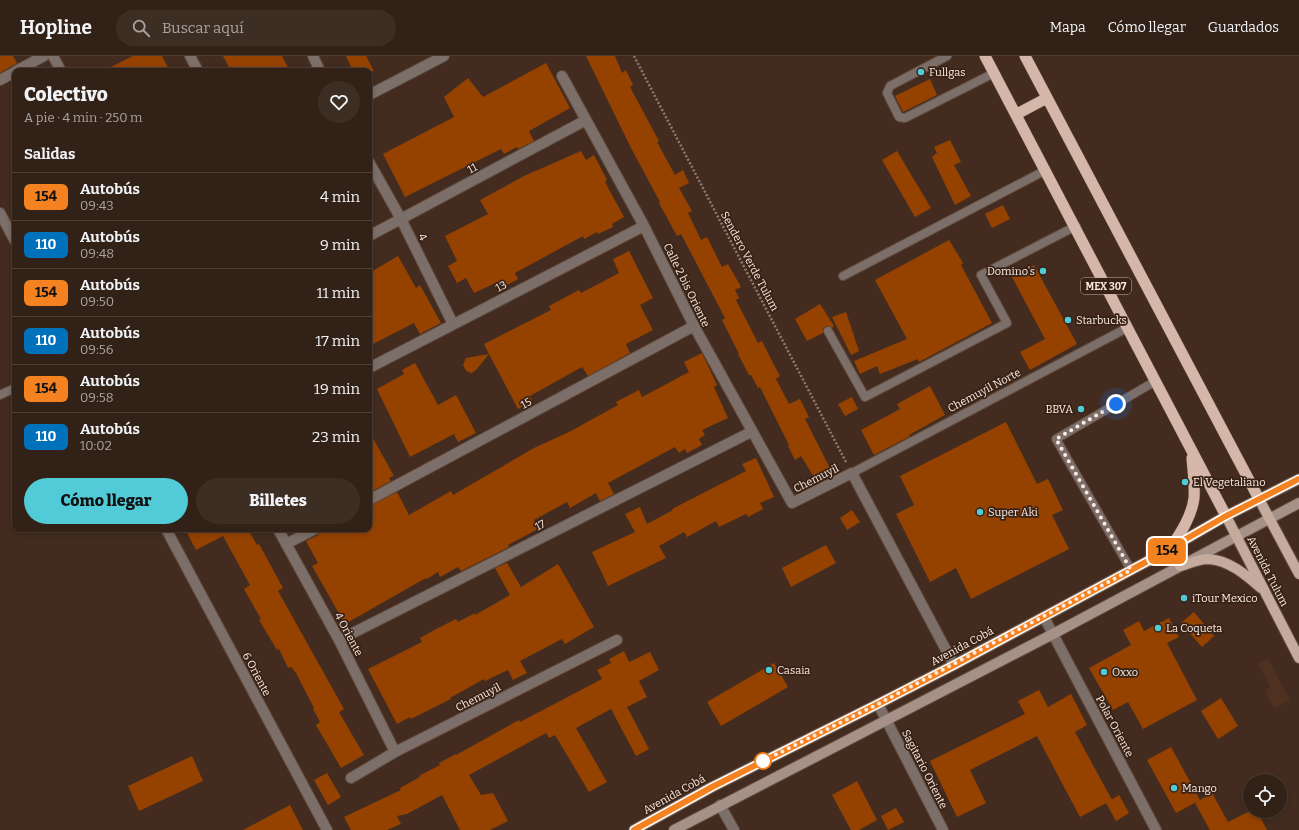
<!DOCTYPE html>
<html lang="es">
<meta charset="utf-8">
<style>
body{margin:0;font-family:Bitter,serif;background:#3d2e24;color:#f1f3f6;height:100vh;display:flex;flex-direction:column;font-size:15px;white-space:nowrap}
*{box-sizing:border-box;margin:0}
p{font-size:13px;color:#a8a3a1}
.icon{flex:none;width:22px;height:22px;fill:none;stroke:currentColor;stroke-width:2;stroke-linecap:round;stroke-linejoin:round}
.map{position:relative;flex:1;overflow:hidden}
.panel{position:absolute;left:12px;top:12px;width:360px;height:464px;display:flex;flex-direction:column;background:#322117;border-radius:8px;box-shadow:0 2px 6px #0003,0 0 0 1px #4d3e36}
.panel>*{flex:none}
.badge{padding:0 8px;border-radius:6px;font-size:14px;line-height:26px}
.tools{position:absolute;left:1243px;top:718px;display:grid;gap:8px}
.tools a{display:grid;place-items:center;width:44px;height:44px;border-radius:50%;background:#322117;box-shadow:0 2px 6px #0003,0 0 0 1px #4d3e36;font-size:20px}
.you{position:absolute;width:20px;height:20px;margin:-10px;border:3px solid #fff;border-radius:50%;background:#1a73e8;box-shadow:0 0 0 6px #1a73e833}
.map>.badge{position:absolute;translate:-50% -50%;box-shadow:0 0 0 2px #fff}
h2{padding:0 12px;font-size:15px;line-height:36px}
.round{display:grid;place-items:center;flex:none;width:42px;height:42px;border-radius:21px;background:#3d2e24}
.overview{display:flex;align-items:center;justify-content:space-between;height:68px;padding:0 12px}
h1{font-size:19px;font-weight:800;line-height:30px}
.primary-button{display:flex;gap:8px;margin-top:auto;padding:8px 12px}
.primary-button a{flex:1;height:46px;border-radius:24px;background:#52cbd9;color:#111;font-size:16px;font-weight:800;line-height:46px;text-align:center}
.primary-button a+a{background:#3d2e24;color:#f1f3f6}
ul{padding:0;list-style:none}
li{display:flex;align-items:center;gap:12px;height:48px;padding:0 12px;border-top:1px solid #4d3e36}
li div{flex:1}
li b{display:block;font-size:15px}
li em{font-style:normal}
li .badge{min-width:44px;font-weight:700;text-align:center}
header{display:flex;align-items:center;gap:24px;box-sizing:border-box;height:56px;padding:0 20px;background:#322117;border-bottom:1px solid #4d3e36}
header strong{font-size:19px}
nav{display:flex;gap:22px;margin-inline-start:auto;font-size:14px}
.search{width:280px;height:36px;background:#3d2e24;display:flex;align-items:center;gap:10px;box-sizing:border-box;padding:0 14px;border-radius:22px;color:#a8a3a1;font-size:15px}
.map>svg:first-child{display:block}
.built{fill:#4e3120}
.building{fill:#954200}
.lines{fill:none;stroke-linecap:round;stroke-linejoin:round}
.service-casing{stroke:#604b3e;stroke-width:10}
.minor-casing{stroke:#604b3e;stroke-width:12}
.secondary-casing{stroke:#604b3e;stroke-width:12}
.primary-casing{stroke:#604b3e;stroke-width:12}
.trunk-casing{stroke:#604b3e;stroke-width:12}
.path{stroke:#8e7a6f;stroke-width:2.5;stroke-dasharray:2 2;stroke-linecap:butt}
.service{stroke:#7c6f69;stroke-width:8}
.minor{stroke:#7c6f69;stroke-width:10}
.secondary{stroke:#a59187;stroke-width:10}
.primary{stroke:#c5ab9e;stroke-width:10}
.trunk{stroke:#d4b7a8;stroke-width:11}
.line-casing{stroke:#fff;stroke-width:9}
.line{stroke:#f58220;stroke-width:6}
.walk{stroke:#fbebe3;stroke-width:4;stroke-dasharray:0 7.2}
.poi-dot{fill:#52cbd9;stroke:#382215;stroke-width:1.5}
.stop-dot{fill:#fff;stroke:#f58220;stroke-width:2}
.labels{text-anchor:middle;stroke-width:3.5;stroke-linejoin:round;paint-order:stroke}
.shield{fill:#382215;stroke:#c0afa5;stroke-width:1}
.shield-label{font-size:10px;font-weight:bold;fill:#fbebe3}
.poi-label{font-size:11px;fill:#fbebe3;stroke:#382215;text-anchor:start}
.street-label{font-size:11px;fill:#fbebe3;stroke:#382215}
</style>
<header>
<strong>Hopline</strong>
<div class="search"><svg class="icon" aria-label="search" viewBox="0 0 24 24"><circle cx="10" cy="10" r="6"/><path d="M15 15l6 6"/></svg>Buscar aquí</div>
<nav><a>Mapa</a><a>Cómo llegar</a><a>Guardados</a></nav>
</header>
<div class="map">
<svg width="1299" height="774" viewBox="0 0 1299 774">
<rect width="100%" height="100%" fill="#432c1f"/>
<path class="built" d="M1268 603 1290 644 1274 653 1265 636 1270 630 1258 608Z"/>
<path class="building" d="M0 0H13L17 7 0 17Z
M133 0H162L170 15H103Z
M223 0H282L290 15H231Z
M346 0H366L374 15H353Z
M586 0H615L622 17 626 14 633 29 630 31 659 85 657 86 675 119 683 114 689 127 679 132 692 155 688 157 701 184 707 181 722 211 728 208 741 231 735 234 739 242 736 244 758 287 762 285 773 307 780 320 776 323 789 348 800 343 809 361 805 363 833 418 817 426 801 400 795 404 788 390 789 389 760 331 758 332 751 319H749L738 298H739L722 264 725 262 681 178 677 180 659 147 660 146 631 92Z
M546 7 570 52 529 75 534 85 518 93 517 91 504 98 501 93 405 141 383 98 454 61 444 41 468 22 483 41Z
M930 23 937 39 903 56 895 40Z
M950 84 961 106 954 109 971 140 955 149 932 101 937 97 934 91Z
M581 95 586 104 594 99 607 124 605 126 624 161 612 168 613 171 598 178 597 176 584 183 583 180 515 217 518 223 505 230 502 224 474 237 466 222 457 227 448 210 457 205 445 180 488 158 480 144 524 120Z
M897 95 931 152 915 161 882 104Z
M1003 149 1010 163 992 172 985 158Z
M949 184 963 207 961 209 992 267 919 306 918 303 880 318 877 310 860 318 854 305 907 283 875 224Z
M629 195 653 242 640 249 653 274 626 288 630 297 588 320 582 311 530 340 532 345 518 353 489 298 476 314 472 317 468 316 465 313 463 309 466 302 489 298 484 288 551 254 549 250 579 234 581 237 619 217 613 203Z
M398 200 416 232 420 229 441 267 420 278 414 267 369 290V217Z
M1034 209 1077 288 1030 314 1020 296 1045 283 1012 221Z
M820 248 834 270 832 272 828 270H826L823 273V277L807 285 795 263Z
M846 256 859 295 851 299 832 261Z
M702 297 717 329 714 331 728 362 702 374 705 379 699 383 702 389 687 397 685 393 679 397 675 391 608 427 614 438 600 445 596 437 570 452 567 446 534 464 538 473 508 489 509 491 461 515 458 511 440 521 438 516 427 523 426 522 345 568 312 510 318 507 306 485 318 479 321 473H369V450L397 436 409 459 451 435 453 439 534 392 571 375 618 349 616 346 639 334 642 341 689 316 684 306Z
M415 307 438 349 456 339 476 377 458 386 454 378 410 401 377 333 404 318 402 314Z
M930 330 945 359 909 379 910 380 874 399 861 374 900 353 897 348Z
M852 341 858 353 845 360 838 348Z
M1006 366 1037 428 1048 423 1063 454 1052 459 1069 493 971 543 956 512 930 526 896 458 914 449 900 420Z
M369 375 394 420 389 422 391 425 369 437Z
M756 402 774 441 760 447 763 453 748 461 746 458 719 471 716 465 687 481 684 476 659 490 666 502 608 530 592 496 635 476 625 458 640 451 647 468 673 454 672 453 746 415 742 408Z
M852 454 860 466 847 474 840 462Z
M185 473H248L257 489 259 488 283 532 278 535 344 653 339 656 364 699 341 712 316 669 320 666 313 653 314 652 296 617 291 611 288 612 279 593 277 594 259 564 261 563 244 533 250 529 223 480 196 494Z
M826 489 836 507 791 531 782 512Z
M507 507 521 531 558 508 594 571 565 588 562 583 520 605 527 617 513 624 508 614 485 625 484 623 450 642 451 643 411 663 410 661 397 668 368 613 422 586 420 582 438 572 456 563 458 566 475 557V559L510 539 495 512Z
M1194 556 1214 580 1202 591 1181 567Z
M1169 562 1179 581 1167 587 1197 644 1143 673 1128 646 1113 654 1089 612 1131 589 1123 574 1139 565 1144 575Z
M624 595 629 606 650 596 659 614 639 625 647 641 627 651 649 693 636 700 611 653 576 672 607 726 589 736 555 679 549 682 546 677 469 719 481 739 493 737 508 765 490 774H460L442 739 407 758 397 760 401 768 387 774H351L344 761 401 734 400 732 420 721 419 720 440 709 439 707 456 698V699L519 664 520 666 602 623 597 614 611 607 609 603Z
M774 607 788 631 721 670 707 646Z
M1039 634 1048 651 1071 638 1087 669 1075 676 1112 744 1080 761 1037 680 970 714 986 747 957 761 930 705 1025 658 1018 645Z
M1221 642 1238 670 1218 683 1201 655Z
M1171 691 1200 744 1176 757 1147 704Z
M192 700 203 725 139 755 128 730Z
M327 717 341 741 328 749 314 724Z
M857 725 877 764 859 774H851L832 739Z
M1212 737 1228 766 1250 755H1257L1267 774H1210L1195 747Z
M1119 739 1129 757 1116 765 1106 747Z
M290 749 303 774H243Z
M896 752 904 766 888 774 881 760Z"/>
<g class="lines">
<defs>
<path id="service" d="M947 0 890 30 887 37 899 61 905 62 994 17
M843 220 1046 114
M828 275 865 341 1007 267 981 219 1076 170
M0 339 15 332
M852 417 1127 272
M1131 514 1056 383 1154 326"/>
<path id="minor" d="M53 0 61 15
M190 0 198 15
M313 0 320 15
M16 15 44 0
M562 20 644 170 694 270 792 447 852 417 954 609
M0 24 15 16
M369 39 444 0
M369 106 401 163 453 268
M0 157 15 185
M369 180 586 64
M369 312 644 170
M369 444 694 270
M166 473 327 774
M278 473 339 584 395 696
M286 488 315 473
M1044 561 1156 774
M339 584 751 376
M878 648 943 774
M351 722 395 696 617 584
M720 749 734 774"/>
<path id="secondary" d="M634 774 712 731 878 648 954 609 1146 506 1226 460 1299 423
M674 774 1053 578 1299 447"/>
<path id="primary" d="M1259 443 1299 518
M1226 460 1299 602
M1180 510C1188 508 1199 503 1208 503 1229 504 1246 519 1261 532"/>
<path id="trunk" d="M985 0C1066 153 1145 307 1226 460
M1025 0 1259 443
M1017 58 1047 42
M1170 493C1180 478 1192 460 1194 442 1195 429 1193 415 1192 402"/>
</defs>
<use href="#service" class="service-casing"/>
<use href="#minor" class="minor-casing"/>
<use href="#secondary" class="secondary-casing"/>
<use href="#primary" class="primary-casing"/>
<use href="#trunk" class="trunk-casing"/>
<path class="path" d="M634 0 846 406"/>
<use href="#service" class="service"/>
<use href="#minor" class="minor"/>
<use href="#secondary" class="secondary"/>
<use href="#primary" class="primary"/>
<use href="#trunk" class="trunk"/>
</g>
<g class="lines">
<defs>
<path id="line" d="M634 774 712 731 878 648 954 609 1146 506 1226 460 1299 423"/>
</defs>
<use href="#line" class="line-casing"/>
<use href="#line" class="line"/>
<path class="walk" d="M763 705 878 648 1131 514 1056 383 1116 348"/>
</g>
<g class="poi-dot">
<circle cx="921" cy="16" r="4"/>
<circle cx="1043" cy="215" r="4"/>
<circle cx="1068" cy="264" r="4"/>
<circle cx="1081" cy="353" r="4"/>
<circle cx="1185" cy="426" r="4"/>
<circle cx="980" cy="456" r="4"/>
<circle cx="1184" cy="542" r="4"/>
<circle cx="1158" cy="572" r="4"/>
<circle cx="769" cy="614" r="4"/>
<circle cx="1104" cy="616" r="4"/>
<circle cx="1174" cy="732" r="4"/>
</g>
<circle class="stop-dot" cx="763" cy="705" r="8"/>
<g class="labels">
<rect class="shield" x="1081" y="222" width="50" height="16" rx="3"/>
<g class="shield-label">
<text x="1106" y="234">MEX 307</text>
</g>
<g class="poi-label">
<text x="929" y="20">Fullgas</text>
<text x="1035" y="219" text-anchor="end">Domino's</text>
<text x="1076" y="268">Starbucks</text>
<text x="1073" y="357" text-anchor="end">BBVA</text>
<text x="1193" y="430">El Vegetaliano</text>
<text x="988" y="460">Super Aki</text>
<text x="1192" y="546">iTour Mexico</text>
<text x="1166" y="576">La Coqueta</text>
<text x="777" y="618">Casaia</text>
<text x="1112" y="620">Oxxo</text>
<text x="1182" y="736">Mango</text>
</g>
<g class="street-label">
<text transform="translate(472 112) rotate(-28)" y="4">11</text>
<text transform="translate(423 181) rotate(64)" y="4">4</text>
<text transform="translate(750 205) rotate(62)" y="4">Sendero Verde Tulum</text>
<text transform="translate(687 229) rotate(64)" y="4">Calle 2 bis Oriente</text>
<text transform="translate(501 230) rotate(-27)" y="4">13</text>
<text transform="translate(984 334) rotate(-28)" y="4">Chemuyil Norte</text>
<text transform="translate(526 347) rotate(-28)" y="4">15</text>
<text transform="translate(816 422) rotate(-27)" y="4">Chemuyil</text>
<text transform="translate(540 469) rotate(-27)" y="4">17</text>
<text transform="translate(1268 515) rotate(63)" y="4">Avenida Tulum</text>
<text transform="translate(349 578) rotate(62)" y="4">4 Oriente</text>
<text transform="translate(962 590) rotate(-28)" y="4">Avenida Cobá</text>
<text transform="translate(257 618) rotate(62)" y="4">6 Oriente</text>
<text transform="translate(478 641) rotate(-27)" y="4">Chemuyil</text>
<text transform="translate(1115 670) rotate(62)" y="4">Polar Oriente</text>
<text transform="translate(925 713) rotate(63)" y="4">Sagitario Oriente</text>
<text transform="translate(674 738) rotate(-29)" y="4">Avenida Cobá</text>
</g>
</g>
</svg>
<div class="tools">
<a><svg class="icon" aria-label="locate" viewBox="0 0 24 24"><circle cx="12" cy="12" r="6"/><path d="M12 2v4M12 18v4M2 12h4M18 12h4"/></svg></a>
</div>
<div class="you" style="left:1116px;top:348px"></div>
<b class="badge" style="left:1167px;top:495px;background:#f58220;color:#111">154</b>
<section class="panel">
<div class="overview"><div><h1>Colectivo</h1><p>A pie · 4 min · 250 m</p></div><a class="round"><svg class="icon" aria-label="heart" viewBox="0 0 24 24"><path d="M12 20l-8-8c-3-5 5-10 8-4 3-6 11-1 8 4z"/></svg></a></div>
<h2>Salidas</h2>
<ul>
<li><span class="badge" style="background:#f58220;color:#111">154</span><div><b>Autobús</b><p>09:43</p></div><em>4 min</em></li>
<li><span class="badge" style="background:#0072bc;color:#fff">110</span><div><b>Autobús</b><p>09:48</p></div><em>9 min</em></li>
<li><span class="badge" style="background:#f58220;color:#111">154</span><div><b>Autobús</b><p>09:50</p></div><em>11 min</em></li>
<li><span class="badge" style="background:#0072bc;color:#fff">110</span><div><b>Autobús</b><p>09:56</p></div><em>17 min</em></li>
<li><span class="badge" style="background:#f58220;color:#111">154</span><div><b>Autobús</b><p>09:58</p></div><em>19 min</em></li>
<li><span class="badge" style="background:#0072bc;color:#fff">110</span><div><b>Autobús</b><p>10:02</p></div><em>23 min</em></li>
</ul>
<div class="primary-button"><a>Cómo llegar</a><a>Billetes</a></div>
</section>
</div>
